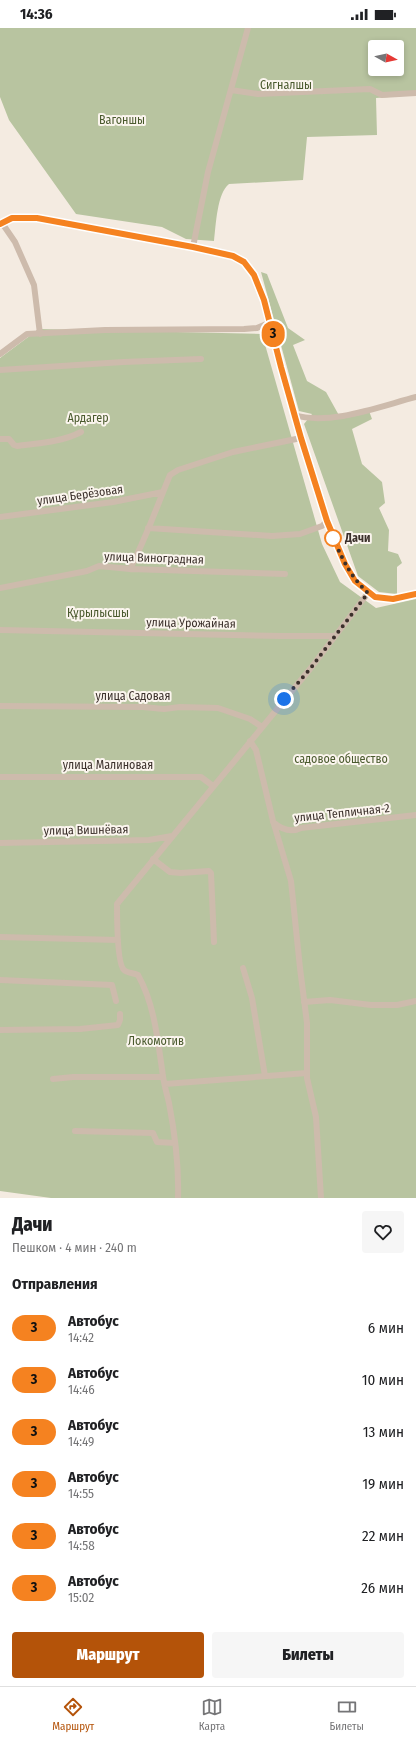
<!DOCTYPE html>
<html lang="ru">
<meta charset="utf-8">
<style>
body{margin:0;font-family:"Fira Sans Condensed",sans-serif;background:#f6f6f6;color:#202124;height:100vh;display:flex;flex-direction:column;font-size:15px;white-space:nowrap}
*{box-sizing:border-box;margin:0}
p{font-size:13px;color:#757577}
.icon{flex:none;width:22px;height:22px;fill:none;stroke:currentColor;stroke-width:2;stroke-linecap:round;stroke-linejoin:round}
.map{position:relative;height:1170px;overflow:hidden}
.side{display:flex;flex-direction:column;background:#fff;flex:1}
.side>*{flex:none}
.badge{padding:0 8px;border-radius:13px;font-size:14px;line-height:26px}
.needle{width:26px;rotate:98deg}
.fabs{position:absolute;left:368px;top:12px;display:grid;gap:8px}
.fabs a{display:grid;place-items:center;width:36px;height:36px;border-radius:4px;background:#fff;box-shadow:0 2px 6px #0003;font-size:20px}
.you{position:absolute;width:20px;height:20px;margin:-10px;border:3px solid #fff;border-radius:50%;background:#1a73e8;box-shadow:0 0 0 6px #1a73e833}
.map>.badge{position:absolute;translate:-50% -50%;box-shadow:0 0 0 2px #fff}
h2{padding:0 12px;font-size:15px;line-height:36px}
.round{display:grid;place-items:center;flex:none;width:42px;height:42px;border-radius:4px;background:#f6f6f6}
.head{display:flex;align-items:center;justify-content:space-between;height:68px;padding:0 12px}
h1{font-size:19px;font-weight:800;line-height:30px}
.cta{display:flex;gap:8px;margin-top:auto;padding:8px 12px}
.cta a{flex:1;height:46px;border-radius:4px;background:#b45309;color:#fff;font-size:16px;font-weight:800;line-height:46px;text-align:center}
.cta a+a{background:#f6f6f6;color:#202124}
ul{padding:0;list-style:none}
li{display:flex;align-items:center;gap:12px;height:52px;padding:0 12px}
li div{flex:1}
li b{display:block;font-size:15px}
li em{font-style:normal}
li .badge{min-width:44px;font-weight:700;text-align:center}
.status{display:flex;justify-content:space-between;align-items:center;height:28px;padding:0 20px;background:#fff;direction:ltr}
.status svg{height:11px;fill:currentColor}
.tabs{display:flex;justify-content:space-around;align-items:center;height:56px;border-top:1px solid #e0e0e0;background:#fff;font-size:11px;color:#757577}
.tabs a{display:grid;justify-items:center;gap:2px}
.tabs .on{color:#b45309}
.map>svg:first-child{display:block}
.green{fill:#b8c4a0;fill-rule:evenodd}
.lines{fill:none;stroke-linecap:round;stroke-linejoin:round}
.minor{stroke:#cdbbac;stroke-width:6}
.line-casing{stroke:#fff;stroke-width:9}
.line{stroke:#f58220;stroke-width:6}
.walk{stroke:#3b302b;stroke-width:4;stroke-dasharray:0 7.2}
.stop-dot{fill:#fff;stroke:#f58220;stroke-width:2}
.labels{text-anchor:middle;stroke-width:4;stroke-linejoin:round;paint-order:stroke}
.park-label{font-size:12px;fill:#4a5a2e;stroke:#fbf5ee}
.street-label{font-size:12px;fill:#3b302b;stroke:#fbf5ee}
.stop-label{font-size:12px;font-weight:bold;fill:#3b302b;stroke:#fbf5ee;text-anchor:start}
</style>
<div class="status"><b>14:36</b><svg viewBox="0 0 49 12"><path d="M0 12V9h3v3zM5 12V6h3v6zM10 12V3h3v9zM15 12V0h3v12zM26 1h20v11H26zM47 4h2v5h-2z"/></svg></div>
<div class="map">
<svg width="416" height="1170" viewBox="0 0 416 1170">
<rect width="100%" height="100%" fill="#f4ebe1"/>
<path class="green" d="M0 0H416V67L376 70 377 107 307 109 303 152 229 156C217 165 216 197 214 213L186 211 162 199 76 186 9 92 0 69ZM375 19H397V41H375Z
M261 244 267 246 288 300 305 312 293 317 307 353 326 364 341 391 369 383 372 391 352 401 362 436 382 454 385 475 379 480 389 502 388 523 398 526 402 535 397 539V566L379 564 358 548 304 396 312 386 299 383Z
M39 301 262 306 322 516 340 554 376 580 416 571V1170H51L0 1163V330Z"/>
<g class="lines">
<path class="minor" d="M231 62 258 66 370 61 382 67 416 65
M2 195 15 214 34 257 40 306
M0 196 11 191 37 190 202 221 233 229 244 234 254 247 264 272 301 410 327 493 345 536 355 553 375 569 393 571 416 566
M193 219 208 144 248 0
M0 326 27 306 105 302 244 301 257 300 271 294
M0 342 123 334 201 331
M294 387C330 398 381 378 416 369
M0 411H9L14 417 17 418C39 415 62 414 81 404
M0 489 113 474 163 464
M148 500 272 508 300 506 322 498 327 493
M130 541C146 510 157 478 170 447L178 442 233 424 301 410
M0 560 87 543 99 538 130 541 285 546
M0 602 280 608H334
M0 678 143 679 164 681 180 679 218 680 250 691 262 699
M250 713 256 722 273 793 291 853 300 940 307 995V1050L316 1089 321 1170
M0 749H201L213 758
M273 794C281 801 291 805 301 800L416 787
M0 815 149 812 172 808
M153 831 170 844 181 845 209 843 211 845 214 914
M0 909 118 912
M243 940 252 970 265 1048
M0 952 112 957 116 973
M304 974 330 972 371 977H397L416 973
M0 1002 80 1001 118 997 120 992V986
M53 1051 73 1049H163
M165 1056 307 1045
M75 1103 153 1105 157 1114 175 1115
M178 1170C179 1138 175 1106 169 1075 167 1066 164 1057 163 1048 158 1015 155 977 138 947 134 945 127 945 124 942 117 936 117 887 117 876L310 641 368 565"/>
</g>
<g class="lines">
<defs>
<path id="line" d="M0 196 12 190H37L193 219 233 228 244 234 254 247 264 272 281 339 301 410 327 493 345 536 355 553 375 569 393 571 416 566"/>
</defs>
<use href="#line" class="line-casing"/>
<use href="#line" class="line"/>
<path class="walk" d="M284 671 310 641 368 565C350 548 343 532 333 510"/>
</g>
<circle class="stop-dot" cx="333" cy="510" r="8"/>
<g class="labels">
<g class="park-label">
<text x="286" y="61">Сигналшы</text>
<text x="122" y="96">Вагоншы</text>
<text x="88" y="394">Ардагер</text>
<text x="98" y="589">Құрылысшы</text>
<text x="341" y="735">садовое общество</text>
<text x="156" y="1017">Локомотив</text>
</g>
<g class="street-label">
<text transform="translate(80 467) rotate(-8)" y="4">улица Берёзовая</text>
<text transform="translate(154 530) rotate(2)" y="4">улица Виноградная</text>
<text transform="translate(191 595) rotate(1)" y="4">улица Урожайная</text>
<text x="133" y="672">улица Садовая</text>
<text x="108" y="741">улица Малиновая</text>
<text transform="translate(342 785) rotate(-6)" y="4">улица Тепличная-2</text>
<text transform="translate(86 802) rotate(-1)" y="4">улица Вишнёвая</text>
</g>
<g class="stop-label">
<text x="345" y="514">Дачи</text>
</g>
</g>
</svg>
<div class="fabs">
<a><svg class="needle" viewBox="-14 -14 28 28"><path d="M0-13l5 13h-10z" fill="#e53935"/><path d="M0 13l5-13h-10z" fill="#757577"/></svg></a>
</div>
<div class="you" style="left:284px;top:671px"></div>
<b class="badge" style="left:273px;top:306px;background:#f58220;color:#111">3</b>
</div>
<section class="side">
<div class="head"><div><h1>Дачи</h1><p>Пешком · 4 мин · 240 m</p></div><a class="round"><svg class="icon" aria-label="heart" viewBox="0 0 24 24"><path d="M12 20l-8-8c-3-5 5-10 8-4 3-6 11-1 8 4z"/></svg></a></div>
<h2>Отправления</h2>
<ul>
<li><span class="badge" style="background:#f58220;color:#111">3</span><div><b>Автобус</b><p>14:42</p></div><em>6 мин</em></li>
<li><span class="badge" style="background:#f58220;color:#111">3</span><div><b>Автобус</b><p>14:46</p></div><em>10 мин</em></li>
<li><span class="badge" style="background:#f58220;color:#111">3</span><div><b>Автобус</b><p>14:49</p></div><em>13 мин</em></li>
<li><span class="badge" style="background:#f58220;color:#111">3</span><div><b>Автобус</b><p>14:55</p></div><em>19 мин</em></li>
<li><span class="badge" style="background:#f58220;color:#111">3</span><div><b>Автобус</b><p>14:58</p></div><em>22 мин</em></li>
<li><span class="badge" style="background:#f58220;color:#111">3</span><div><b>Автобус</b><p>15:02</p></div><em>26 мин</em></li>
</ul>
<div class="cta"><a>Маршрут</a><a>Билеты</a></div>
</section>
<nav class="tabs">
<a class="on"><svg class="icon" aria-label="directions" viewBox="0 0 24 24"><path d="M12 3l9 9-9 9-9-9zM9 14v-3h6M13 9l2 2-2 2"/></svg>Маршрут</a>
<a><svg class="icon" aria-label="map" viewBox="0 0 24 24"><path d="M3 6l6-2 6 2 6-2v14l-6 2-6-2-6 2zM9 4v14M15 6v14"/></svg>Карта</a>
<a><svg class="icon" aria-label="tickets" viewBox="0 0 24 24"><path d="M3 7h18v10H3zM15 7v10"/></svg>Билеты</a>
</nav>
